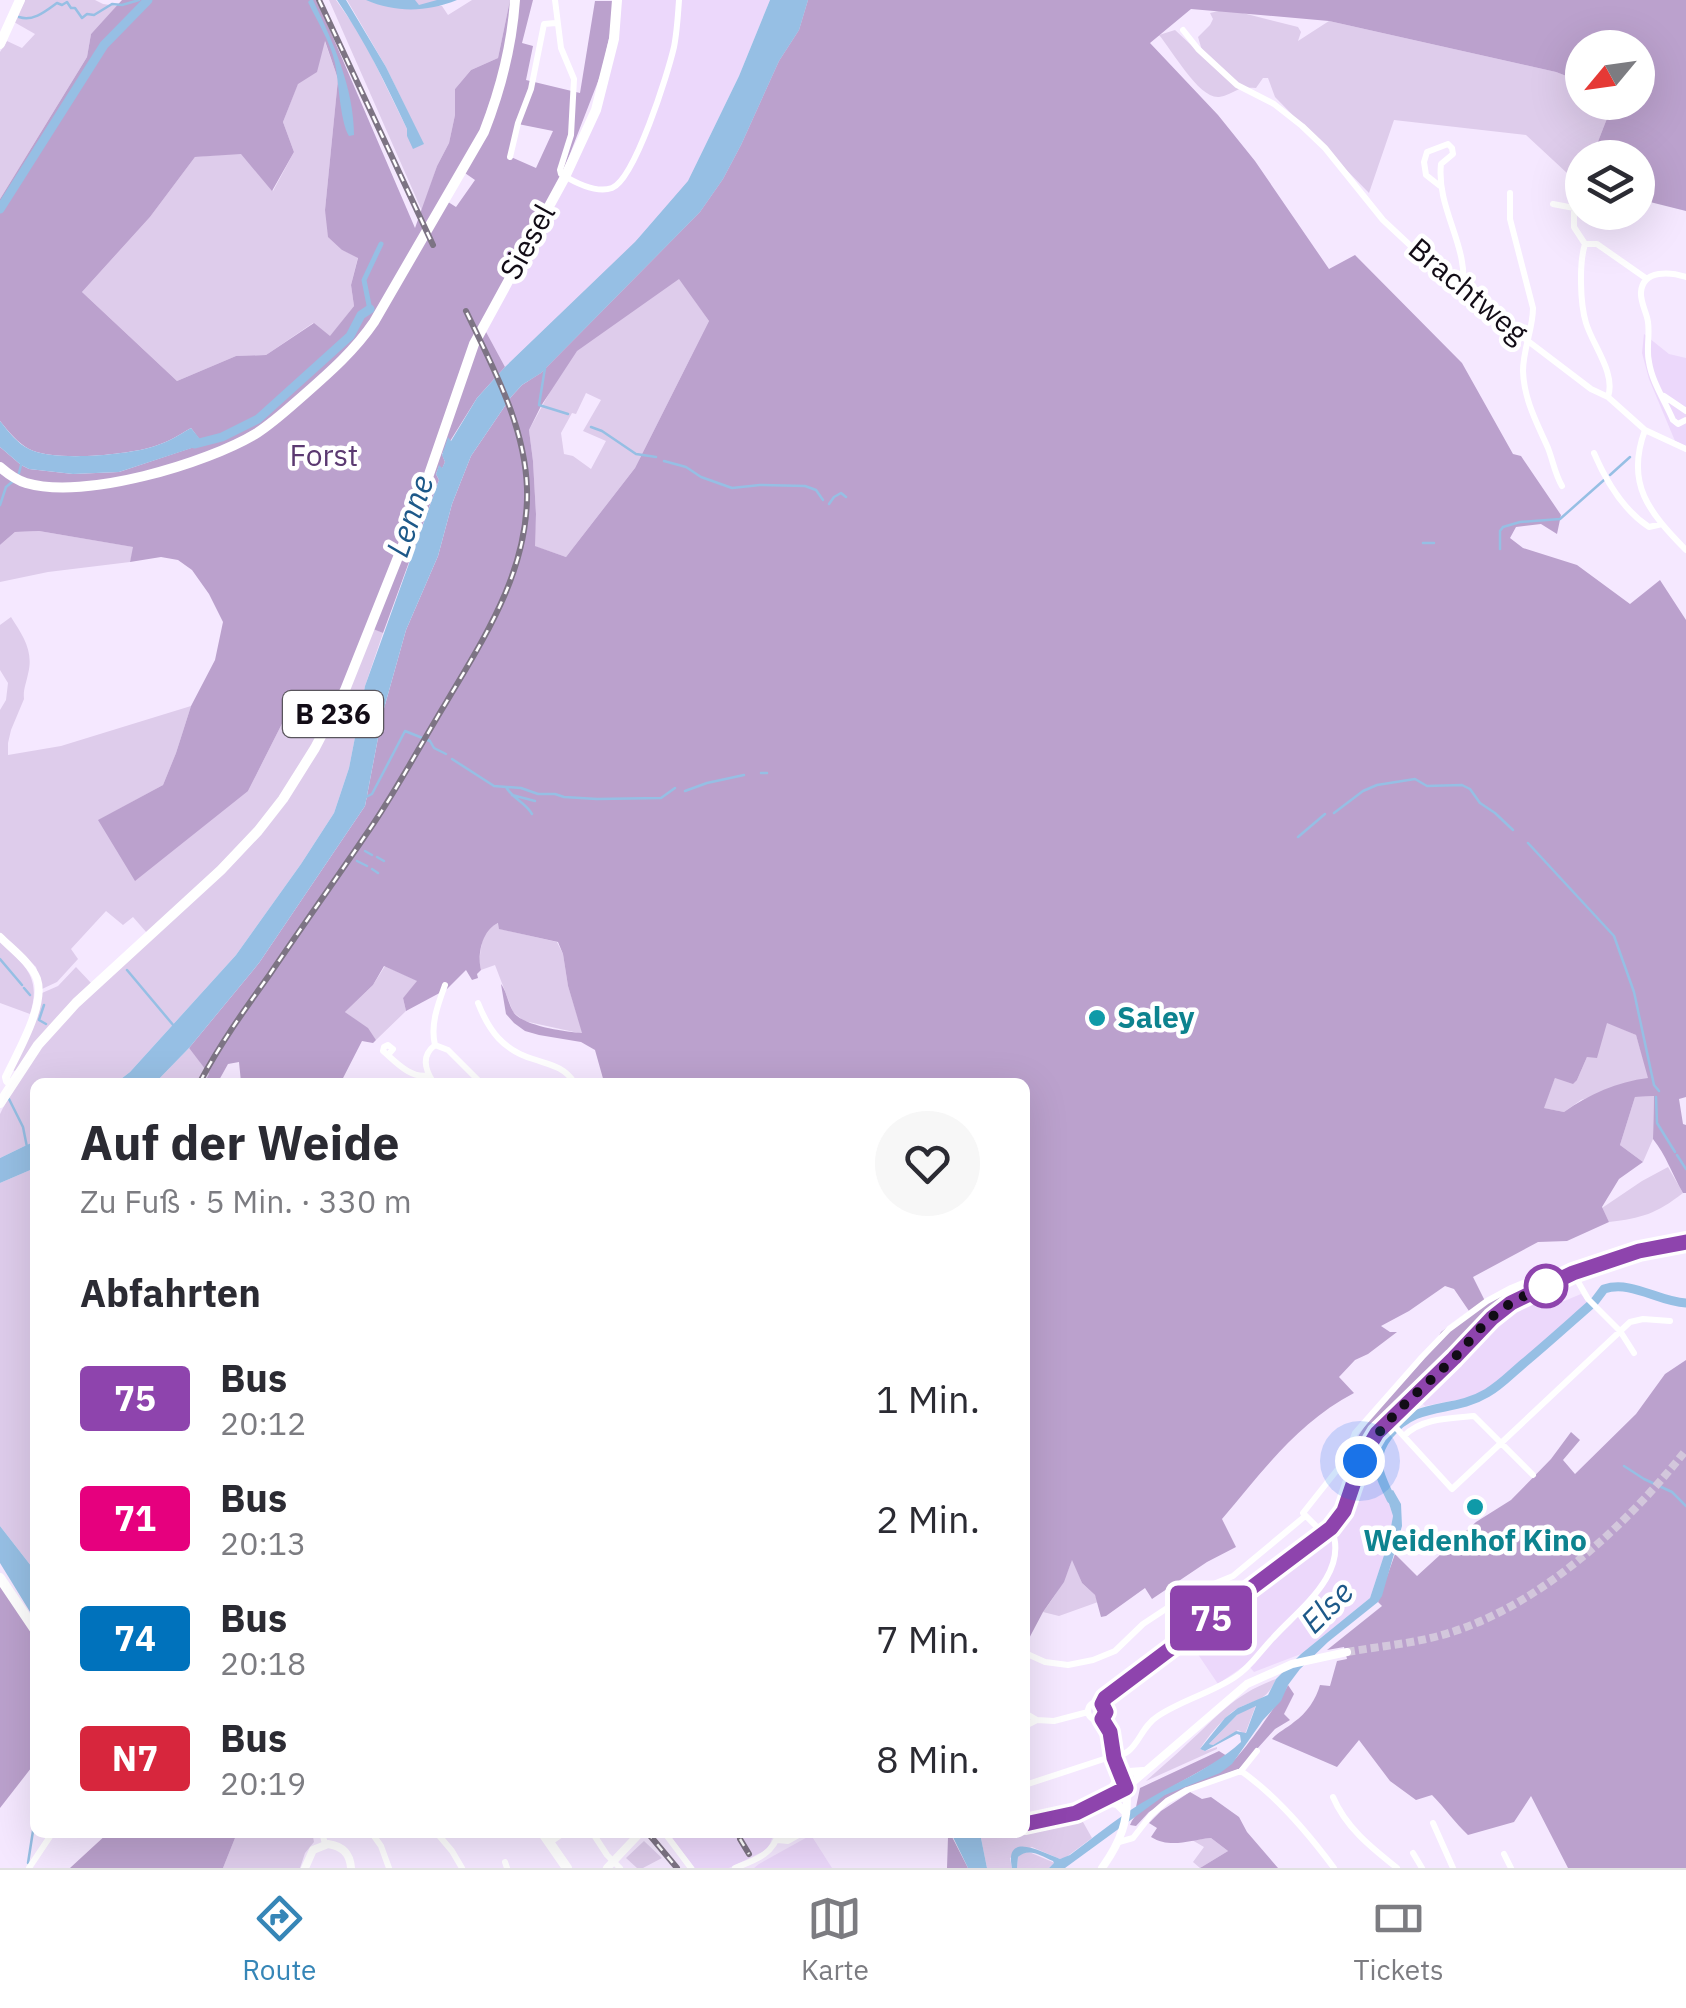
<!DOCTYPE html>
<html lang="de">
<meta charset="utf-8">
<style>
body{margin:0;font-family:"IBM Plex Sans",sans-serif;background:#f7f7f7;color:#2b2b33;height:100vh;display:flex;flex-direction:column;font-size:38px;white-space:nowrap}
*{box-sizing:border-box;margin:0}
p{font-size:32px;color:#7c7c81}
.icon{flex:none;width:55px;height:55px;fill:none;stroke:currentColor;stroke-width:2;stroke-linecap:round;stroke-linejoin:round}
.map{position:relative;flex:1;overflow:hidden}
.details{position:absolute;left:30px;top:1078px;width:1000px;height:760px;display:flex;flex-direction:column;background:#fff;border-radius:15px;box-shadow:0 10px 40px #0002}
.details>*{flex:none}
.badge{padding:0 20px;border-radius:8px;font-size:35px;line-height:65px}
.needle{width:65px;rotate:241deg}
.controls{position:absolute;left:1565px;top:30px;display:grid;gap:20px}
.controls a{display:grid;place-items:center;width:90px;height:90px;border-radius:50%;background:#fff;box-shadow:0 10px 40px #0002;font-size:50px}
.you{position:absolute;width:50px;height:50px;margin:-25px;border:8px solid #fff;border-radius:50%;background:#1a73e8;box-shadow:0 0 0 15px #1a73e833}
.map>.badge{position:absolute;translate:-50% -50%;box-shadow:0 0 0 5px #fff}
h2{padding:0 50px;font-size:38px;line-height:90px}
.round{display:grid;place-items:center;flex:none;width:105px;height:105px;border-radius:52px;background:#f7f7f7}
.summary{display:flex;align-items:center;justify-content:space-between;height:170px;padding:0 50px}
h1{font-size:48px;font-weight:700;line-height:75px}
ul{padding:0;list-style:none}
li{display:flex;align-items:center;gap:30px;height:120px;padding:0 50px}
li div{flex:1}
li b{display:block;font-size:38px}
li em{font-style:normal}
li .badge{min-width:110px;font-weight:700;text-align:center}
.menu{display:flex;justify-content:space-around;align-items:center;height:140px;border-top:2px solid #e1e1e2;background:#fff;font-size:28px;color:#7c7c81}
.menu a{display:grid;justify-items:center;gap:5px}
.menu .active{color:#3686b7}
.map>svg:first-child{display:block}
.built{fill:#ecd8fb}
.green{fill:#decceb;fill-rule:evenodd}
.forest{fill:#bba1cd;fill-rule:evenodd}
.water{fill:#96bfe4;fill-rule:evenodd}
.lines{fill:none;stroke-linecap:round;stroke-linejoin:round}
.stream{stroke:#96bfe4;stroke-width:2.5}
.canal{stroke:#96bfe4;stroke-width:5}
.river{stroke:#96bfe4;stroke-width:9}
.secondary-tunnel{stroke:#d3c7dc;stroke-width:8;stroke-dasharray:8 4;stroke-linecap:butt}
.minor{stroke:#fff;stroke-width:6}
.tertiary{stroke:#fff;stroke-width:8}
.secondary{stroke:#fff;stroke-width:8}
.primary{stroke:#fff;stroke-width:10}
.rail-casing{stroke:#7d7484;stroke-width:6}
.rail{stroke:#fff;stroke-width:2.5;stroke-dasharray:8;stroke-linecap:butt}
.line-casing{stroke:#fff;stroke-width:22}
.line{stroke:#8e44ad;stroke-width:15}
.walk{stroke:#120c16;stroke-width:10;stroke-dasharray:0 18}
.culture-dot{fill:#0f9aa8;stroke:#fff;stroke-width:4}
.stop-dot{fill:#fff;stroke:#8e44ad;stroke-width:5}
.labels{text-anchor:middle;stroke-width:9;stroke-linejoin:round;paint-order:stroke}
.shield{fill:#fff;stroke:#59555c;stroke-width:2.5}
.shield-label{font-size:28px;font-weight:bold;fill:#120c16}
.street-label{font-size:30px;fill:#120c16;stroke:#fff}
.park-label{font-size:30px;fill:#5b3971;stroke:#fff}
.culture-label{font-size:30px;font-weight:bold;fill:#0d838f;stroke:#fff;text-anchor:start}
.water-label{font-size:32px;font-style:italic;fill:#1d5989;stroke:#fff}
</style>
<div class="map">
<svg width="1686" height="1868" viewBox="0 0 1686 1868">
<rect width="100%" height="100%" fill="#f5e8ff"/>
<path class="built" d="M616 0H770L739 76 688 181 635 242 505 367 485 330 596 110Z
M1644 334 1669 354 1686 358V446L1675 441 1649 379 1642 353Z
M1581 1294 1588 1303 1508 1375 1486 1391 1472 1397 1425 1406 1417 1398 1436 1380 1457 1366 1471 1345 1499 1315 1539 1295 1545 1309Z
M1367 1457 1371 1459 1372 1468 1386 1494 1393 1516 1388 1543 1370 1598 1301 1654 1254 1672 1247 1664 1218 1684 1189 1641 1340 1528 1354 1502Z
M668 1833H774L768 1849 729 1868H695Z
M811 1835 832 1868H754L759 1864Z"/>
<path class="green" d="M25 0H95L103 4 117 6 91 34 87 57 0 199V52L7 41 22 48 35 34 14 22Z
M329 0H336L362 37 407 129V136L423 144 386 67 347 0H454L437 6H442L448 15 472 0H510L498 58 471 70 455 89V115L449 143 437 166 422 211Z
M771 0H826L680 279 709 321 635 468 566 557 534 546 536 514 533 461 529 430 552 388 499 373 639 238 688 181 732 94 770 8ZM586 393 601 400 583 431 606 441 591 469 573 456 564 454 561 433 572 413 576 414Z
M1227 9 1298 27 1301 32 1298 41 1329 21 1556 72 1582 82V102L1613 103 1592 157 1582 158 1581 186 1526 135 1394 120 1369 193 1275 97 1268 78H1263L1256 88C1235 86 1235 94 1219 97 1199 99 1172 50 1159 35L1175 30 1204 57 1198 37 1210 25 1213 19 1210 13Z
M324 39 338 79 325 210 342 250 358 257 351 285 354 306 330 337 313 323 266 355 236 356 177 381 82 292 150 217 195 157 241 153 273 191 294 152 283 122 298 83Z
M39 531 134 547 130 562 48 572 0 582V545L15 532Z
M11 617C23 636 34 651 28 674 26 684 23 690 24 699L11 730 8 743V755L61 746 191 706 176 753 163 785 99 820 248 791 296 696 330 715 280 797 237 851 147 933 133 917 123 925 106 911 71 949 78 959 57 982 42 989 36 967 0 933V710L6 700 8 683 0 670V625Z
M374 629 383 633 365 686 349 768 334 813 301 864 236 955 130 1072 117 1082H35V1141L0 1158V1114L12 1090 41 1046 91 992 285 800Z
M499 923 500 929 557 942 563 954 568 986 583 1034 524 1021 513 1012 495 965 481 970C478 962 481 940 486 932 489 926 493 925 499 923Z
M0 940C24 966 42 976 30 1014L0 1003Z
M385 966 418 981 403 998 406 1011 376 1040 367 1028 345 1012 373 985Z
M76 967 92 984 15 1071 12 1070 42 993 58 986Z
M1607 1022 1636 1035 1649 1078 1581 1100 1564 1112 1543 1108 1555 1078 1577 1080 1587 1057Z
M189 1048 210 1074 205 1082H156Z
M1654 1096 1653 1139 1643 1162 1620 1145 1635 1097Z
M1668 1167 1683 1193C1656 1214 1642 1218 1609 1222L1602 1208 1642 1181Z
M35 1168V1571L0 1526V1183Z
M1072 1558 1082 1583 1095 1595 1098 1602 1059 1616 1043 1612C1055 1596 1067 1578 1072 1558Z
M1276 1679C1265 1705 1252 1698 1232 1712 1220 1722 1208 1736 1200 1749L1205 1751 1217 1747V1749L1146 1781C1159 1769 1174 1757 1187 1744 1218 1716 1234 1694 1276 1679Z
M1256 1705 1245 1734 1238 1730 1213 1745 1209 1744 1237 1715Z
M1083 1822 1092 1838 1065 1858 1060 1859 1032 1847 1010 1858 1012 1868H987L980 1833 1021 1834Z
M312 1832 314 1842 305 1853 300 1868H223L237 1833Z
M1211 1838 1228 1851 1200 1868 1193 1862 1204 1847 1192 1840Z
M644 1841 662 1858 643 1868H637L626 1858Z
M1029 1852 1055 1863 1049 1868H1017L1018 1857 1022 1853Z"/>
<path class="forest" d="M122 0H317L415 228 437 166 449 143 455 115V89L471 70 498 58 510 0H533L522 43 533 46 526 80 580 93 595 1H617L602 71 561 177 485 330 505 367 477 398 442 454 445 462 442 469 439 466 436 474 439 480 383 633 373 629 330 715 296 696 248 791 135 881 98 820 163 785 176 753 191 706 215 660 223 622 209 594 192 570 178 560 161 557 130 562 133 547 39 531 15 532 0 545V447L21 465 29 469 73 474 119 472 203 444 191 428C179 435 168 442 155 446 129 455 53 462 29 449 18 443 8 431 0 421V199L87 57 91 34ZM325 41 338 79 325 210 328 237 342 250 358 258 351 285 354 306 330 336 314 323 266 355 236 356 177 381 82 292 150 217 195 157 241 154 272 191 294 152 283 122 298 84 317 72ZM518 124 553 131 536 168 511 157ZM462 171 475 180 456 207 445 200Z
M808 0H1686V211L1638 199V158L1592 157 1613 103 1638 102V48H1582V82L1556 72 1329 21 1191 9 1150 43 1218 115 1255 161 1329 269 1355 255 1462 363 1513 454 1521 456 1561 515 1557 534 1541 524 1516 527 1510 538 1523 548 1577 565 1630 604 1660 580 1686 620V1097L1679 1099 1683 1124 1686 1125V1193H1683C1672 1174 1666 1155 1653 1139L1654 1096 1635 1097 1620 1145 1643 1162 1619 1179 1602 1207 1609 1222 1567 1241 1538 1242 1473 1277 1485 1301 1502 1296 1534 1282 1535 1286 1496 1309 1448 1356 1392 1407 1360 1449 1345 1494 1344 1468 1351 1460 1359 1435 1369 1420 1431 1351 1441 1332 1469 1311 1454 1289 1445 1286 1409 1311 1381 1326 1390 1332H1397L1368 1354 1355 1360 1339 1377 1354 1393C1297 1423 1263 1471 1222 1519L1236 1547 1207 1562 1152 1599 1145 1588 1106 1616 1101 1617 1095 1595 1082 1583 1072 1560 1064 1582 1043 1612 1025 1646V1082H604L595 1050 581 1042 539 1035 525 1031 514 1023 506 1014 501 984C507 992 508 1004 514 1013 524 1026 566 1032 582 1033L568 986 563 954 558 942 499 929 498 923C482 930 477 955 481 970L477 974 478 978 472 980 466 970 447 989 406 1011 403 998 417 981 384 966 373 985 345 1012 368 1028 376 1040 373 1043 362 1041 341 1082H241L239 1062 228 1064 218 1082H205L209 1074 189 1048 259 963 365 806 383 712 406 630 438 556 452 504 471 456 511 397 522 385 541 373 700 212 723 179 741 145 779 61 799 30ZM679 279 709 321 635 468 566 557 535 546 536 514 533 461 529 430 541 406 577 351ZM1607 1023 1636 1035 1648 1078C1617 1082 1589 1094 1564 1112L1544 1108 1555 1078 1573 1084 1577 1080 1587 1057 1597 1058Z
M1686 1360V1868H1568L1531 1796 1514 1822 1468 1835C1455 1823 1445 1808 1432 1795L1416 1800 1390 1781 1359 1740 1337 1767 1272 1739C1279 1731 1286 1729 1294 1722 1307 1713 1316 1699 1320 1685L1330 1686 1337 1661 1347 1659 1344 1647 1327 1650 1382 1606 1378 1602 1395 1554 1417 1576 1476 1522 1511 1500 1551 1459 1571 1432 1580 1440 1563 1460 1575 1474 1636 1414 1665 1374Z
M0 1580 35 1633V1763L0 1808Z
M1288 1685 1294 1694 1284 1714 1290 1720 1275 1729 1239 1769 1188 1788 1149 1812 1136 1826 1130 1825C1142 1796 1202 1781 1228 1766 1239 1759 1282 1698 1288 1685Z
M1219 1751 1227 1756 1136 1807 1140 1788Z
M1190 1792 1202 1799 1211 1797 1239 1817 1247 1832 1278 1868H1200L1228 1851 1211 1838C1189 1840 1171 1849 1151 1837L1157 1828 1149 1823 1161 1811Z
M108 1833V1832L237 1833 223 1868H70Z
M945 1833H950L968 1868H947L948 1837Z"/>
<path class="water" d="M310 0H313C333 42 354 88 354 135L349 136C340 121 339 83 335 63 330 41 317 21 308 2Z
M337 0H346L386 67 424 144 413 149 407 136V129C386 84 365 41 337 0Z
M366 0H415L419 5 437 0H457C427 12 396 13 366 0Z
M770 0H808L799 30 779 61 741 145 723 179 700 212 541 373 522 385 511 397 471 456 452 504 438 556 406 630 383 712 365 806 259 963 189 1048 156 1082H117L130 1072 236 955 301 864 334 813 349 768 365 686 439 480 436 474 439 465 442 468 445 462 442 455 448 437 451 441 477 398 505 367 635 242 688 181 739 76Z
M0 421C8 431 18 444 29 449 53 462 129 455 155 446 168 442 179 435 191 428L204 444 119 472 73 474 29 469 21 465 0 447Z
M35 1141V1168L0 1183V1158Z
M1393 1490 1401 1504 1402 1526 1382 1596 1378 1602 1328 1642 1300 1669 1288 1685 1281 1701 1263 1720 1232 1764 1220 1773 1165 1795 1065 1868H1049L1054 1863 1053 1861C1041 1856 1029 1847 1018 1857L1017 1868H1012C1004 1830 1043 1853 1060 1859L1070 1855C1093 1838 1116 1819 1140 1804 1174 1783 1212 1769 1241 1742L1240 1735 1237 1734 1205 1751 1200 1749 1225 1718 1238 1708 1268 1695 1276 1679 1301 1654 1370 1598 1388 1543 1393 1516 1386 1494ZM1256 1706 1246 1733 1236 1731 1213 1745 1209 1744 1237 1715Z
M0 1526 35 1571V1620L0 1563Z
M951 1833H980L987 1868H968Z"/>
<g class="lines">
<path class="stream" d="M144 0 145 3
M19 17C33 22 46 11 57 3L62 5 67 2 71 8H75L82 18 87 14 94 15 112 4 122 5 139 0
M545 368 539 405 568 414
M591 427 602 431 636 454 656 457
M664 461 686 467 701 477 732 488 760 485 805 486 816 490 823 500
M19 473 21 465
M1610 475 1630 457
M829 504 834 497 841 493 846 497
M0 505 6 487 12 482
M1423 543H1434
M1500 549V531L1503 527 1520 522 1560 519 1604 480
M452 759 494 786 521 788 538 794H555L564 797 597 799 661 798 675 788
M761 773H767
M506 787C513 799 525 802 532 814
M685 791 707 783 744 775
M512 795 535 801
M364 798 372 794 405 731 430 741 434 748 446 754
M1334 813 1363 791 1377 785 1415 779 1427 786 1462 785 1470 789 1480 803 1495 813 1513 830
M1298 837 1325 814
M1528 843 1614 936 1634 992 1654 1085 1659 1091
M365 851 372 855
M377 857 384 861
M357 861 367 866
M372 869 378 873
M0 959 22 985
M127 970 174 1026
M24 988 30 995
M44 1005 39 1020 46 1024
M1656 1097 1657 1123 1675 1152
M9 1099 23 1127 27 1147
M1677 1155 1686 1169
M1624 1466 1644 1479 1672 1492 1686 1506
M28 1863 35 1818"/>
<path class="canal" d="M370 310 364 280 381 244"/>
<path class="river" d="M0 209 104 45 148 0
M195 444 222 437 258 419 350 336 361 315 370 309
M1391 1499C1379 1474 1370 1459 1389 1435 1418 1400 1452 1414 1487 1393 1501 1385 1512 1373 1524 1363 1548 1343 1571 1322 1595 1301L1604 1289C1632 1280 1658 1302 1686 1303"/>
<path class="secondary-tunnel" d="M1347 1652C1382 1646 1419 1643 1452 1632 1543 1603 1628 1524 1686 1450"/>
<path class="minor" d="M555 0 561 48 574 79 571 135 560 170 561 174C574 182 596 194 612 188 635 179 668 73 674 47 677 32 678 15 679 0
M1183 30 1198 49 1237 85 1274 104 1302 126 1325 148 1383 220 1444 277 1591 389 1608 397 1645 430 1686 449
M510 157 518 123 531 89 544 24 556 23
M1440 186 1426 175 1424 162 1427 152 1448 144 1452 148 1453 154 1441 164C1436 210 1471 248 1462 293
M1510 193V219L1533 308C1533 329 1523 349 1523 371 1524 400 1537 423 1548 448 1553 461 1555 474 1562 486
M1553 204 1574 208V227L1585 244
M1686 277C1671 272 1643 269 1641 292 1640 302 1647 313 1648 322 1650 336 1646 349 1649 362 1652 382 1665 401 1673 420L1678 424 1686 420
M1664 396 1686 411
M1608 397C1616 373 1593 346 1586 323 1580 303 1579 263 1585 244H1597L1647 279
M1645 430C1625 484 1649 512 1686 550
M1594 453C1606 481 1623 510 1649 527L1662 524
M478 1003C489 1031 503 1050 533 1059 550 1065 563 1066 574 1082
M435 1045 448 1050 480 1082
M388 1055 393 1049 388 1045 384 1047 383 1051C395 1061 411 1080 429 1075
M433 1082C425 1069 421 1056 435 1045 430 1025 438 1004 445 985
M1388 1419 1452 1489 1630 1322 1643 1319 1670 1321
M1404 1436C1421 1418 1451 1418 1474 1416L1533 1475
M1323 1533 1303 1513 1345 1460 1355 1433 1422 1357 1449 1329 1487 1301 1511 1288 1549 1272 1567 1271 1573 1273 1588 1299 1620 1331 1634 1353
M1025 1653 1045 1662 1068 1665 1093 1660 1115 1651 1143 1624 1187 1595 1233 1576 1304 1517
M1088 1711a9 9 0 1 1 18 0a9 9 0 1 1-18 0Z
M1102 1704 1105 1698 1134 1675 1331 1528C1349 1510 1350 1487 1359 1465 1363 1453 1371 1441 1378 1431 1396 1407 1423 1388 1445 1367 1462 1351 1476 1332 1493 1317 1539 1276 1626 1254 1686 1242
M1025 1713 1037 1720
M1103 1719 1110 1732 1114 1758
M1025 1726 1037 1720 1054 1721 1088 1712
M1241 1771C1277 1796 1308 1833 1334 1868
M1025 1785 1107 1758C1140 1757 1136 1730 1158 1716 1182 1700 1211 1693 1235 1677 1251 1667 1260 1651 1273 1638 1298 1610 1351 1573 1331 1528
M1333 1797C1346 1828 1372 1848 1397 1868
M1433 1823 1453 1868
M322 1832 325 1844
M371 1832 381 1846 389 1868
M436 1832 452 1851 462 1868
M592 1832 607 1855 620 1868
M664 1832 691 1868
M777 1840 788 1841 804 1832
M1119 1842 1133 1838 1151 1815 1167 1801 1187 1790 1241 1771 1257 1751
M549 1843 565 1832
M1413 1853 1422 1868
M1504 1854 1511 1868
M505 1862 507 1868
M29 1868 53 1832
M735 1868C755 1860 773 1855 779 1832"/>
<path class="tertiary" d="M1102 1868C1120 1843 1130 1819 1126 1788"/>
<path class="secondary" d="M0 937C12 949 31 963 37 979 46 1005 17 1053 6 1077L7 1081 11 1084
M1105 1798 1115 1783 1117 1767 1129 1772 1143 1771
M1102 1801 1117 1804 1126 1813
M1025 1824 1076 1813 1126 1788 1247 1684 1292 1664 1347 1652
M305 1868 313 1850 328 1844C342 1846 350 1853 351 1868
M607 1868 641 1832"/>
<path class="primary" d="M0 44 20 0
M0 467C8 474 16 480 26 483 84 500 206 464 257 433 274 422 289 408 305 394 330 372 355 350 374 322L484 132C500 91 512 44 515 0
M0 1103 38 1045 76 1003 221 870 258 831 283 799 315 748 345 690 416 512 474 344 565 177 596 110 614 39 617 0
M0 1578 35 1630
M542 1832 567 1868"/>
<defs>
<path id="rail" d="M319 0 433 245
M200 1082C220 1044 245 1009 270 974 301 928 334 882 365 836 394 795 418 749 444 706 484 638 529 571 527 489 525 425 493 368 466 311
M647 1832 677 1868
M740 1839 749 1854"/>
</defs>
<use href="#rail" class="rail-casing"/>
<use href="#rail" class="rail"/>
</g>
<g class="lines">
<defs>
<path id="line" d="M1025 1824 1076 1813 1126 1788 1114 1758 1110 1732 1102 1719 1106 1712 1102 1704 1105 1698 1331 1528 1344 1511 1362 1458 1377 1433 1454 1358 1492 1318 1511 1303 1573 1273 1639 1251 1686 1242"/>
</defs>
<use href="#line" class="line-casing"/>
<use href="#line" class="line"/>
<path class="walk" d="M1360 1461C1382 1421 1416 1394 1449 1363 1464 1349 1476 1331 1492 1317 1508 1303 1527 1294 1546 1286"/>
</g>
<g class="culture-dot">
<circle cx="1097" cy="1018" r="10"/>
<circle cx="1475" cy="1507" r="10"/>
</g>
<circle class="stop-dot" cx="1546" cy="1286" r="20"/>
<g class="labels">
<rect class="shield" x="283" y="691" width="100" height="46" rx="8"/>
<g class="shield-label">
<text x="333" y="724">B 236</text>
</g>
<g class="street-label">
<text transform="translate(528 242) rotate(-61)" y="10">Siesel</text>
<text transform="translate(1468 291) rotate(40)" y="10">Brachtweg</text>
</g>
<g class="park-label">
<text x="324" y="466">Forst</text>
</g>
<g class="culture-label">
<text x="1117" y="1028">Saley</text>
<text x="1475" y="1551" text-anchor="middle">Weidenhof Kino</text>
</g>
<g class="water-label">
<text transform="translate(410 516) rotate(-71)" y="11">Lenne</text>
<text transform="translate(1327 1607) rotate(-45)" y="11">Else</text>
</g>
</g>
</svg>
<div class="controls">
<a><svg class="needle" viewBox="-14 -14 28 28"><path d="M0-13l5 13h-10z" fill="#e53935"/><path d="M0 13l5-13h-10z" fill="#7c7c81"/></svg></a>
<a><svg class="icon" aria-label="layers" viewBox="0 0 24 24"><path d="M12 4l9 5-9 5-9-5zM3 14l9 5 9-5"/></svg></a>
</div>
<div class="you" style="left:1360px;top:1461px"></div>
<b class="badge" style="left:1211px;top:1618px;background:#8e44ad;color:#fff">75</b>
<section class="details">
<div class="summary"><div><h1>Auf der Weide</h1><p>Zu Fuß · 5 Min. · 330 m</p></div><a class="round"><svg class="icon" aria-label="heart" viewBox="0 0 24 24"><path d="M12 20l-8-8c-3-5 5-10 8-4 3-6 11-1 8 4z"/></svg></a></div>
<h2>Abfahrten</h2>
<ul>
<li><span class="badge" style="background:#8e44ad;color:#fff">75</span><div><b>Bus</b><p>20:12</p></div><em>1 Min.</em></li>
<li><span class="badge" style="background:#e6007e;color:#fff">71</span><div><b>Bus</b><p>20:13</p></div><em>2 Min.</em></li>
<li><span class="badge" style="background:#0072bc;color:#fff">74</span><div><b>Bus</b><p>20:18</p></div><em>7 Min.</em></li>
<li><span class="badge" style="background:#d7263d;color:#fff">N7</span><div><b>Bus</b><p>20:19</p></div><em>8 Min.</em></li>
</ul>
</section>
</div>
<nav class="menu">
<a class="active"><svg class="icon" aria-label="directions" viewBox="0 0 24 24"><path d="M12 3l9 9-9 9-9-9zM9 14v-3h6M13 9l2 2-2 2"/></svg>Route</a>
<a><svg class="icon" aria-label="map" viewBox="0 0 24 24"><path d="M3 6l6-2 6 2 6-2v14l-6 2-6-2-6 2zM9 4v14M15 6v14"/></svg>Karte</a>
<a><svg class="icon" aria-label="tickets" viewBox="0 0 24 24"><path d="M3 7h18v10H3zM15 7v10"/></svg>Tickets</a>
</nav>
